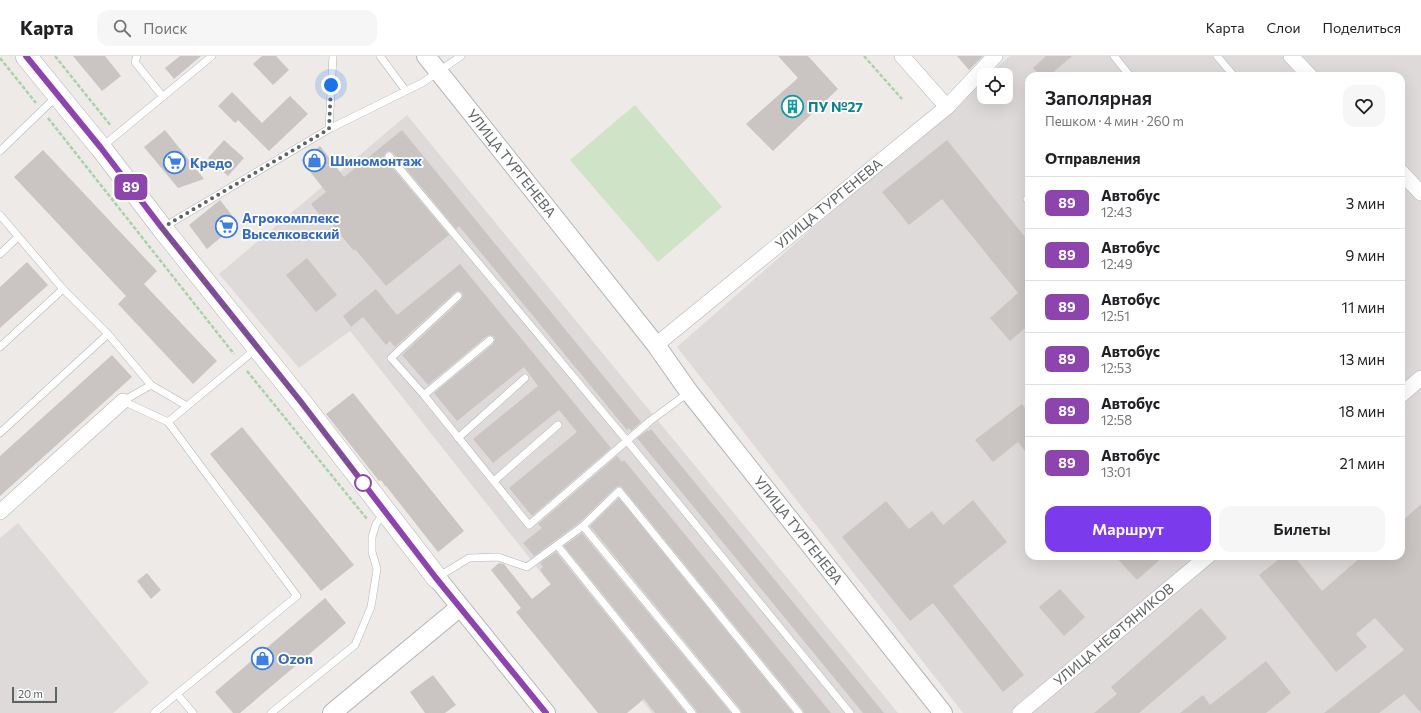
<!DOCTYPE html>
<html lang="ru">
<meta charset="utf-8">
<style>
body{margin:0;font-family:Commissioner,sans-serif;background:#f6f6f6;color:#202124;height:100vh;display:flex;flex-direction:column;font-size:15px;white-space:nowrap}
*{box-sizing:border-box;margin:0}
p{font-size:13px;color:#757577}
.icon{flex:none;width:22px;height:22px;fill:none;stroke:currentColor;stroke-width:2;stroke-linecap:round;stroke-linejoin:round}
.map{position:relative;flex:1;overflow:hidden}
.sheet{position:absolute;left:1025px;top:16px;width:380px;height:488px;display:flex;flex-direction:column;background:#fff;border-radius:12px;box-shadow:0 4px 16px #0002}
.sheet>*{flex:none}
.badge{padding:0 8px;border-radius:6px;font-size:14px;line-height:26px}
.tools{position:absolute;left:977px;top:12px;display:grid;gap:8px}
.tools a{display:grid;place-items:center;width:36px;height:36px;border-radius:8px;background:#fff;box-shadow:0 4px 16px #0002;font-size:20px}
.scale{position:absolute;left:12px;bottom:10px;width:45px;box-sizing:border-box;padding-left:4px;border:2px solid #5e6365;border-top:0;font-size:11px;line-height:14px;white-space:nowrap;color:#5e6365;-webkit-text-stroke:3px #fff;paint-order:stroke}
.you{position:absolute;width:20px;height:20px;margin:-10px;border:3px solid #fff;border-radius:50%;background:#1a73e8;box-shadow:0 0 0 6px #1a73e833}
.map>.badge{position:absolute;translate:-50% -50%;box-shadow:0 0 0 2px #fff}
h2{padding:0 20px;font-size:15px;line-height:36px}
.round{display:grid;place-items:center;flex:none;width:42px;height:42px;border-radius:12px;background:#f6f6f6}
.head{display:flex;align-items:center;justify-content:space-between;height:68px;padding:0 20px}
h1{font-size:19px;font-weight:600;line-height:30px}
.cta{display:flex;gap:8px;margin-top:auto;padding:8px 20px}
.cta a{flex:1;height:46px;border-radius:12px;background:#7c3aed;color:#fff;font-size:16px;font-weight:600;line-height:46px;text-align:center}
.cta a+a{background:#f6f6f6;color:#202124}
ul{padding:0;list-style:none}
li{display:flex;align-items:center;gap:12px;height:52px;padding:0 20px;border-top:1px solid #e0e0e0}
li div{flex:1}
li b{display:block;font-size:15px}
li em{font-style:normal}
li .badge{min-width:44px;font-weight:700;text-align:center}
header{display:flex;align-items:center;gap:24px;box-sizing:border-box;height:56px;padding:0 20px;background:#fff;border-bottom:1px solid #e0e0e0}
header strong{font-size:19px}
nav{display:flex;gap:22px;margin-inline-start:auto;font-size:14px}
.search{width:280px;height:36px;background:#f6f6f6;display:flex;align-items:center;gap:10px;box-sizing:border-box;padding:0 14px;border-radius:12px;color:#757577;font-size:15px}
.map>svg:first-child{display:block}
.industrial{fill:#dedad9;fill-rule:evenodd}
.green{fill:#cfe3c6}
.building{fill:#cac5c3}
.lines{fill:none;stroke-linecap:round;stroke-linejoin:round}
.service-casing{stroke:#b2b5b7;stroke-width:8}
.minor-casing{stroke:#b2b5b7;stroke-width:16}
.tertiary-casing{stroke:#b2b5b7;stroke-width:20}
.secondary-casing{stroke:#b1b5b7;stroke-width:22}
.path{stroke:#aad1aa;stroke-width:2.5;stroke-dasharray:4 2;stroke-linecap:butt}
.service{stroke:#fff;stroke-width:7}
.minor{stroke:#fff;stroke-width:15}
.tertiary{stroke:#fff;stroke-width:18}
.secondary{stroke:#fff;stroke-width:21}
.line-casing{stroke:#fff;stroke-width:9}
.line{stroke:#8e44ad;stroke-width:6}
.walk{stroke:#5e6365;stroke-width:4;stroke-dasharray:0 7.2}
.stop-dot{fill:#fff;stroke:#8e44ad;stroke-width:2}
.labels{text-anchor:middle;stroke-width:3.5;stroke-linejoin:round;paint-order:stroke}
.culture-label{font-size:14px;font-weight:bold;fill:#0d838f;stroke:#fff;text-anchor:start}
.shop-label{font-size:14px;font-weight:bold;fill:#366cbe;stroke:#fff;text-anchor:start}
.street-label{font-size:14px;fill:#5e6365;stroke:#fff}
</style>
<header>
<strong>Карта</strong>
<div class="search"><svg class="icon" aria-label="search" viewBox="0 0 24 24"><circle cx="10" cy="10" r="6"/><path d="M15 15l6 6"/></svg>Поиск</div>
<nav><a>Карта</a><a>Слои</a><a>Поделиться</a></nav>
</header>
<div class="map">
<svg width="1421" height="657" viewBox="0 0 1421 657">
<rect width="100%" height="100%" fill="#eeeae7"/>
<path class="industrial" d="M1010 0H1421V657H963L677 291 984 22V41H1006V19H988ZM1029 20H1401V500H1029Z
M407 59 898 657H652L350 275 299 312 219 218Z
M18 467 149 627 113 657H0V482Z"/>
<path class="green" d="M635 49 722 151 658 206 570 104Z"/>
<path class="building" d="M73 0H105L121 20 102 35Z
M180 0H201L174 23 165 12Z
M262 0H276L289 14 273 29 253 8Z
M778 0H808L838 33 773 95 746 68 798 22Z
M957 0H983L969 14Z
M1046 0H1072L1049 20H1040L1033 12Z
M232 36 262 67 290 40 308 58 269 95 238 64 235 67 218 50Z
M165 74 204 123 178 132 144 91Z
M402 74 641 366 631 375 629 372 627 374 459 170 456 173 393 97 389 95 386 96 384 100 385 103 449 179 386 230 355 193 354 195 324 159 321 161 311 148 326 136 301 104 320 90 344 121Z
M224 84 244 102 228 120 208 102Z
M947 84 1029 186V269L1010 285 990 262 1018 237 942 143 909 169 882 136Z
M43 94 157 215 144 228 217 305 193 328 118 248 126 240 14 121Z
M220 144 238 167 207 193 189 169Z
M307 202 337 239 316 256 286 219Z
M27 206 48 229 0 272V231Z
M460 208 611 392 532 460 509 432 577 376 559 354 493 407 473 383 538 330 524 311 457 365 434 337 493 288 495 284 494 281 490 279 487 280 428 329 402 299 461 244 463 239 461 236 457 235 455 236 395 291 390 285 386 289 363 261 351 271 343 260 376 233 397 259Z
M112 299 132 321 0 440V400Z
M353 337 464 475 438 496 386 430H385L381 424 379 425 326 358Z
M1022 348 1029 357V400L1018 386 993 406 975 384Z
M242 371 354 509 321 535 210 398Z
M651 373 884 657H863L637 382 648 374 649 375Z
M617 400 622 406 624 404 831 657H804L803 654 621 430 616 431 580 466 534 500 523 487 542 472 538 468Z
M619 442 793 657H742L741 654 590 470Z
M973 444 1007 486 953 530 1024 619 1003 636 933 547 910 565 842 481 886 445 909 473 932 455 943 469Z
M1421 448V657L1404 638 1379 657H1324L1404 594 1375 562 1356 578 1367 591 1336 616 1259 519 1283 500H1294L1322 535 1362 500H1401V466Z
M582 477 731 657H697L696 654 564 490Z
M556 496 686 657H655L644 643 627 657H598L516 556 521 552 491 514 499 507 504 508 532 543 551 528 540 514 543 511 540 507Z
M1115 500H1164L1137 524Z
M147 517 161 534 151 543 137 525Z
M1060 533 1085 561 1064 580 1039 551Z
M325 542 346 567 240 657H233L215 636Z
M1201 552 1227 582 1139 657H1094L1117 638 1111 631Z
M1266 605 1291 637 1266 657H1180L1203 639 1210 649Z
M433 619 456 649 445 657H425L410 636Z"/>
<g class="lines">
<defs>
<path id="service" d="M137 0 135 6 163 41
M380 0 406 35
M1114 0 1130 20
M1217 0 1234 20
M329 73 333 0
M103 90 212 0
M0 95 57 40
M389 100 628 386 850 657
M1027 143 1029 141
M0 159 63 233 108 278 151 329 123 345
M164 171 329 73 422 27 461 0
M0 198 18 181
M458 240 391 302 424 339 529 469 650 365 688 337
M0 291 63 233
M151 329 187 350
M424 339 490 284
M123 345 168 366 256 293
M168 366 297 540 177 638
M0 377 108 278
M458 382 525 322
M494 425 558 369
M583 470 557 489 692 657
M438 521 469 502 498 501 527 511 557 489
M154 657 177 638 193 657
M271 657 355 589 371 551 377 513 372 496V481L376 468 384 457
M737 657 583 470 619 435 799 657"/>
<g id="minor">
<path d="M902 0 947 51"/>
<path d="M1291 0 1310 20"/>
<path d="M1401 116 1421 137"/>
<path id="s1" d="M656 289 947 51 995 0"/>
<path d="M1401 339 1421 322"/>
<path d="M0 456 123 345"/>
<path id="s2" d="M1020 657 1208 500"/>
</g>
<g id="tertiary">
<path id="s3" d="M426 0 656 289 689 336 943 657"/>
<path d="M437 522 546 657"/>
<path d="M332 657 460 551"/>
</g>
<path id="secondary" d="M26 0 101 92 162 172 301 346 437 522"/>
</defs>
<use href="#service" class="service-casing"/>
<use href="#minor" class="minor-casing"/>
<use href="#tertiary" class="tertiary-casing"/>
<use href="#secondary" class="secondary-casing"/>
<path class="path" d="M55 0 111 70
M864 0 902 43
M0 2 36 47
M48 62 234 298
M247 315 367 463"/>
<use href="#service" class="service"/>
<use href="#minor" class="minor"/>
<use href="#tertiary" class="tertiary"/>
<use href="#secondary" class="secondary"/>
</g>
<g class="lines">
<defs>
<path id="line" d="M26 0 101 92 162 172 301 346 436 522 546 657"/>
</defs>
<use href="#line" class="line-casing"/>
<use href="#line" class="line"/>
<path class="walk" d="M331 29 329 73 162 172 301 346 366 431 363 427"/>
</g>
<defs>
<symbol id="building-ring" viewBox="-11 -11 22 22"><circle r="9.5" fill="#fff" stroke="#0f9aa8" stroke-width="1.5"/><path d="M-4-6H4V6H1V3H-1V6H-4ZM-2.5-4.3h1.7v1.8h-1.7ZM.8-4.3h1.7v1.8H.8ZM-2.5-1h1.7V.8h-1.7ZM.8-1h1.7V.8H.8Z" fill="#0f9aa8"/></symbol>
<symbol id="shop-ring" viewBox="-11 -11 22 22"><circle r="9.5" fill="#fff" stroke="#3f7fe0" stroke-width="1.5"/><path d="M-5-2.5h2.3a2.7 3.5 0 0 1 5.4 0H5L5.5 6h-11ZM-1.5-2.5h3a1.5 2.3 0 0 0-3 0Z" fill="#3f7fe0"/></symbol>
<symbol id="supermarket-ring" viewBox="-11 -11 22 22"><circle r="9.5" fill="#fff" stroke="#3f7fe0" stroke-width="1.5"/><path d="M-6-5.5h2.5l.6 2H6L4.5 2H-2.5L-4.4-4H-6ZM-1.5 3.2a1.3 1.3 0 1 0 .1 0ZM3 3.2a1.3 1.3 0 1 0 .1 0Z" fill="#3f7fe0"/></symbol>
</defs>
<g fill-rule="evenodd">
<use href="#building-ring" x="780" y="38" width="25" height="25"/>
<use href="#shop-ring" x="302" y="92" width="25" height="25"/>
<use href="#supermarket-ring" x="162" y="94" width="25" height="25"/>
<use href="#supermarket-ring" x="214" y="158" width="25" height="25"/>
<use href="#shop-ring" x="250" y="590" width="25" height="25"/>
</g>
<circle class="stop-dot" cx="363" cy="427" r="8"/>
<g class="labels">
<g class="culture-label">
<text x="808" y="56">ПУ №27</text>
</g>
<g class="shop-label">
<text x="330" y="110">Шиномонтаж</text>
<text x="190" y="112">Кредо</text>
<text x="242" y="167">Агрокомплекс<tspan x="242" dy="16">Выселковский</tspan></text>
<text x="278" y="608">Ozon</text>
</g>
<g class="street-label">
<text dy="5" stroke="none"><textPath href="#s3" startOffset="137">УЛИЦА ТУРГЕНЕВА</textPath></text>
<text dy="5" stroke="none"><textPath href="#s1" startOffset="223">УЛИЦА ТУРГЕНЕВА</textPath></text>
<text dy="5" stroke="none"><textPath href="#s3" startOffset="603">УЛИЦА ТУРГЕНЕВА</textPath></text>
<text dy="5" stroke="none"><textPath href="#s2" startOffset="122">УЛИЦА НЕФТЯНИКОВ</textPath></text>
</g>
</g>
</svg>
<div class="tools">
<a><svg class="icon" aria-label="locate" viewBox="0 0 24 24"><circle cx="12" cy="12" r="6"/><path d="M12 2v4M12 18v4M2 12h4M18 12h4"/></svg></a>
</div>
<div class="scale">20 m</div>
<div class="you" style="left:331px;top:29px"></div>
<b class="badge" style="left:131px;top:131px;background:#8e44ad;color:#fff">89</b>
<section class="sheet">
<div class="head"><div><h1>Заполярная</h1><p>Пешком · 4 мин · 260 m</p></div><a class="round"><svg class="icon" aria-label="heart" viewBox="0 0 24 24"><path d="M12 20l-8-8c-3-5 5-10 8-4 3-6 11-1 8 4z"/></svg></a></div>
<h2>Отправления</h2>
<ul>
<li><span class="badge" style="background:#8e44ad;color:#fff">89</span><div><b>Автобус</b><p>12:43</p></div><em>3 мин</em></li>
<li><span class="badge" style="background:#8e44ad;color:#fff">89</span><div><b>Автобус</b><p>12:49</p></div><em>9 мин</em></li>
<li><span class="badge" style="background:#8e44ad;color:#fff">89</span><div><b>Автобус</b><p>12:51</p></div><em>11 мин</em></li>
<li><span class="badge" style="background:#8e44ad;color:#fff">89</span><div><b>Автобус</b><p>12:53</p></div><em>13 мин</em></li>
<li><span class="badge" style="background:#8e44ad;color:#fff">89</span><div><b>Автобус</b><p>12:58</p></div><em>18 мин</em></li>
<li><span class="badge" style="background:#8e44ad;color:#fff">89</span><div><b>Автобус</b><p>13:01</p></div><em>21 мин</em></li>
</ul>
<div class="cta"><a>Маршрут</a><a>Билеты</a></div>
</section>
</div>
